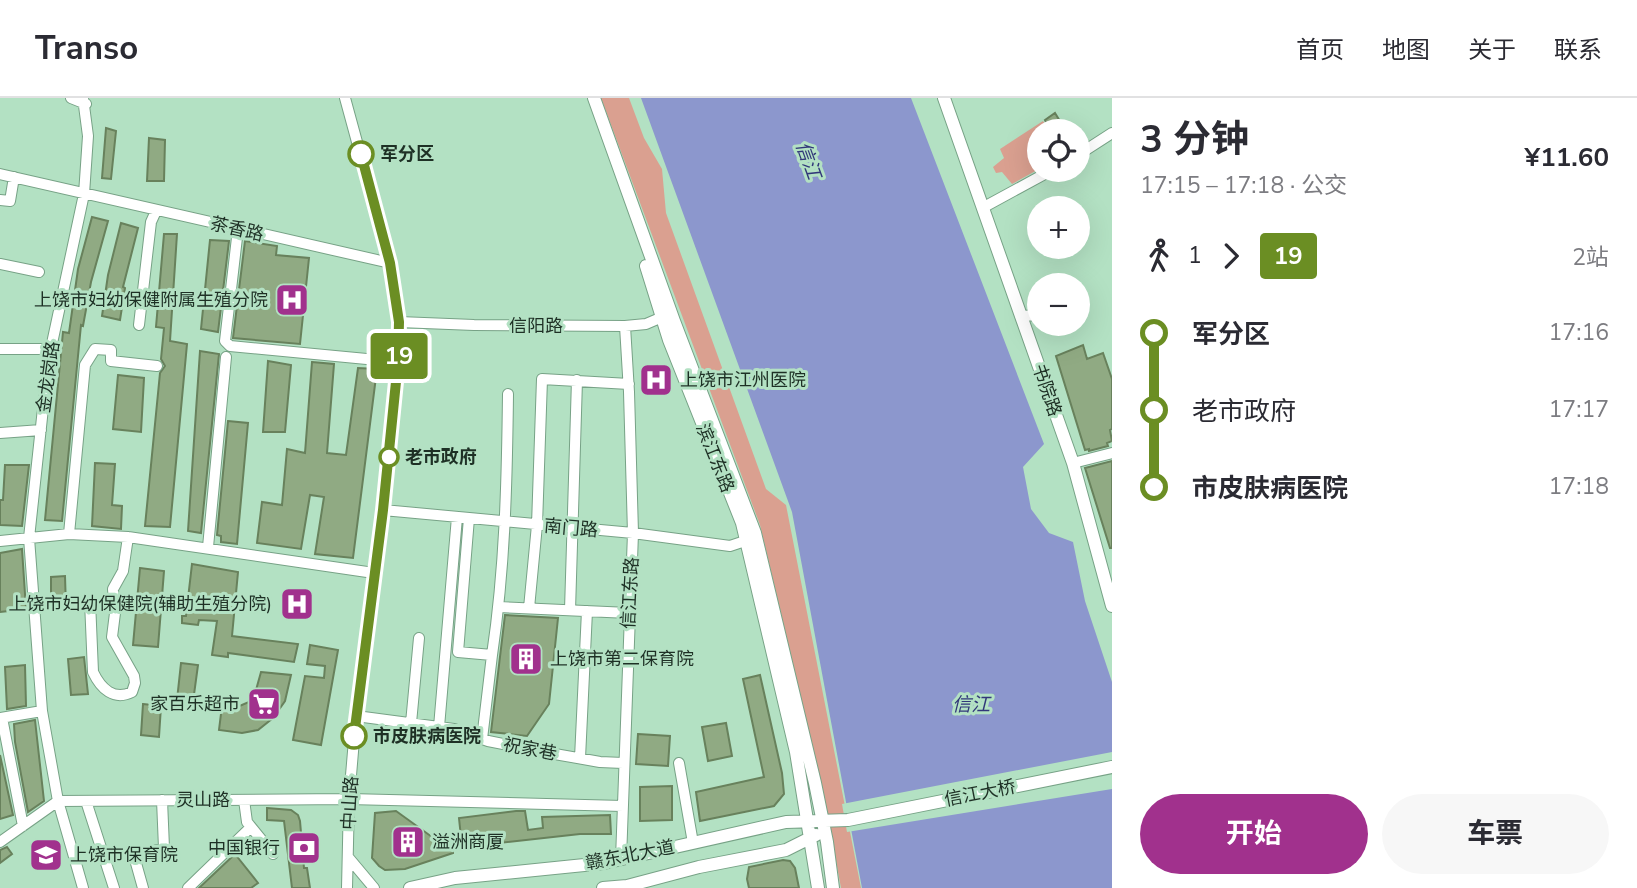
<!DOCTYPE html>
<html lang="zh">
<meta charset="utf-8">
<style>
body{margin:0;font-family:"Nunito Sans","Noto Sans SC",sans-serif;background:#f7f7f7;color:#2b2b33;height:100vh;display:flex;flex-direction:column;font-size:26px;white-space:nowrap}
*{box-sizing:border-box;margin:0}
p{font-size:23px;color:#7c7c81}
.icon{flex:none;width:38px;height:38px;fill:none;stroke:currentColor;stroke-width:2;stroke-linecap:round;stroke-linejoin:round}
.map{position:relative;flex:1;overflow:hidden}
.details{display:flex;flex-direction:column;background:#fff;width:525px}
.details>*{flex:none}
.badge{padding:0 14px;border-radius:5px;font-size:24px;line-height:46px}
.tools{position:absolute;left:1027px;top:21px;display:grid;gap:14px}
.tools a{display:grid;place-items:center;width:63px;height:63px;border-radius:50%;background:#fff;box-shadow:0 7px 28px #0002;font-size:35px}
.map>.badge{position:absolute;translate:-50% -50%;box-shadow:0 0 0 4px #fff}
.legs{display:flex;align-items:center;gap:10px;height:77px;padding:0 28px;font-size:23px}
.legs p{margin-inline-start:auto}
.headline{display:flex;align-items:center;justify-content:space-between;height:119px;padding:0 28px}
h1{font-size:38px;font-weight:700;line-height:52px}
.button{display:flex;gap:14px;margin-top:auto;padding:14px 28px}
.button a{flex:1;height:80px;border-radius:42px;background:#a1318d;color:#fff;font-size:28px;font-weight:700;line-height:80px;text-align:center}
.button a+a{background:#f7f7f7;color:#2b2b33}
ul{padding:0 28px;list-style:none}
li{display:flex;align-items:center;gap:24px;height:77px;font-size:26px}
li i{display:grid;place-items:center;width:10px;height:100%;margin:0 9px;background:currentColor}
li i::after{content:'';width:18px;height:18px;margin:-9px;border:5px solid;border-radius:50%;background:#fff}
li p{margin-inline-start:auto}
li:first-child i{background:linear-gradient(#0000 50%,currentColor 0)}
li:last-child i{background:linear-gradient(currentColor 50%,#0000 0)}
header{display:flex;align-items:center;gap:42px;box-sizing:border-box;height:98px;padding:0 35px;background:#fff;border-bottom:2px solid #e1e1e2}
header strong{font-size:33px}
nav{display:flex;gap:38px;margin-inline-start:auto;font-size:24px}
main{display:flex;flex:1;min-height:0}
.map>svg:first-child{display:block}
.green{fill:#daa090}
.water{fill:#8c97cd}
.pier{fill:#b3e1c3}
.building{fill:#90aa83;stroke:#68815c;stroke-width:2}
.lines{fill:none;stroke-linecap:round;stroke-linejoin:round}
.minor-casing{stroke:#77a286;stroke-width:12}
.major-casing{stroke:#77a286;stroke-width:14}
.minor{stroke:#fff;stroke-width:10}
.major{stroke:#fff;stroke-width:12}
.line-1-casing{stroke:#fff;stroke-width:16}
.line-1{stroke:#6b8e23;stroke-width:10}
.stop-1-dot{fill:#fff;stroke:#6b8e23;stroke-width:3.5}
.labels{text-anchor:middle;stroke-width:6;stroke-linejoin:round;paint-order:stroke}
.stop-label{font-size:18px;font-weight:bold;fill:#1e3025;stroke:#b3e1c3;text-anchor:start}
.street-label{font-size:18px;fill:#1e3025;stroke:#b3e1c3}
.poi-label{font-size:18px;fill:#1e3025;stroke:#b3e1c3;text-anchor:end}
.water-label{font-size:19px;font-style:italic;fill:#313779;stroke:#b3e1c3}
</style>
<header>
<strong>Transo</strong>
<nav><a>首页</a><a>地图</a><a>关于</a><a>联系</a></nav>
</header>
<main>
<div class="map">
<svg width="1112" height="790" viewBox="0 0 1112 790">
<rect width="100%" height="100%" fill="#b3e1c3"/>
<path class="green" d="M601 0H629L644 40 662 71 666 115 766 391 786 407 861 790H841L823 692 760 427Z
M1043 23 1049 33H1040L1039 71 1012 86 1002 74 996 75 993 69 1004 60 1000 51Z"/>
<path class="water" d="M641 0H911L1044 346 1023 369 1031 411 1049 435 1073 444 1085 503 1112 584V790H862L792 414Z"/>
<path class="pier" d="M1112 654V691L847 734 842 706Z"/>
<path class="building" d="M1055 15 1066 33H1051L1045 22Z
M106 30 116 33 111 81 102 80Z
M149 40 165 42 164 83H147Z
M92 119 108 123 91 184 83 228 81 227 62 423 45 422 63 234 69 235 78 171Z
M121 125 138 130 123 189 125 190 120 222 102 218 108 177Z
M164 136H177L170 243 187 246 170 429 145 428 160 275 165 268 161 261 164 230 156 229Z
M210 142 229 143 218 234 201 231Z
M245 143 277 148 276 157 309 160 300 246 233 240Z
M1083 247 1087 261 1103 255 1112 281V331L1110 332 1112 343 1107 345 1108 348 1089 353V351L1085 352 1056 258Z
M200 253 219 256 201 435 188 433Z
M268 263 291 267 285 334H263Z
M312 264 334 266 327 355 346 357 358 270 377 271 353 460 315 456 324 399 310 397 301 451 257 445 262 404 282 407 287 351 305 355Z
M118 277 144 280 141 334 113 331Z
M228 323 248 325 237 446 221 444V438L217 437Z
M1112 363V450H1110L1085 370Z
M95 365 115 366 112 407 122 408 121 431 92 428Z
M5 367H29L22 428 0 427V402H3Z
M22 451 26 511 0 514V455Z
M192 466 238 474 232 538 298 546 294 564 228 555V559L212 557 217 523 199 522 198 527 182 525V518H186Z
M140 470 164 473 158 549 133 547Z
M65 478 66 510H51V479Z
M505 517 558 520 549 606 527 638 491 634Z
M310 547 338 552 321 647 293 642 305 578 324 580 325 568 307 566Z
M84 559 88 596 71 597 68 561Z
M181 565 198 567 193 604 177 602Z
M25 567 26 608 7 611 5 569Z
M261 574 291 577 285 603 273 620 258 632 242 635 219 632 222 608 235 610 249 604 256 592Z
M760 577 782 675 784 696 774 708 700 723 696 694 764 679 743 581Z
M143 606 161 608 159 639 141 637Z
M35 622 44 703 28 714 15 644 14 626Z
M726 625 732 658 708 663 702 629Z
M638 636 670 638 668 668 636 666Z
M0 657 13 717 0 721Z
M672 688V722L640 723V689Z
M267 710 291 712 298 717 300 723 304 770H307L310 790H292L284 723 267 722Z
M396 713 432 739 452 748 453 755 405 771 385 772 379 768 372 760 375 715Z
M516 713H525L528 732 543 730 542 719 610 717 611 736H580L462 749 459 720Z
M7 749 12 756 0 765V752Z
M235 756 258 785 251 790H199Z
M783 762 790 763 795 770 799 790H749L747 781 749 769Z"/>
<g class="lines">
<defs>
<path id="minor" d="M71 0 86 6
M83 0 88 38 84 96 48 264 29 440 42 613 58 703 83 790
M345 0 390 165 399 224 398 264 383 412 356 618 349 701 347 790
M1078 57 1112 35
M0 76 390 165
M0 102 10 103 14 79
M984 109 1052 72
M238 131 225 243 230 248 398 264
M0 166 39 174
M1021 218 1040 217
M399 224 474 227 625 228 646 226 667 217
M139 227 151 124 156 113
M0 251H51
M0 335 41 332
M1073 365 1112 355
M383 412 633 435 730 448 751 441
M469 420 458 554 492 557C505 470 507 383 508 296
M69 436 85 267 95 251 111 252V263L157 268
M0 443 69 436 128 439 374 475
M208 449 226 259
M90 503 93 574C101 591 114 603 132 594L135 585 134 578 112 539 115 515 113 491 123 473 128 439
M499 509 629 515
M529 510 537 427 542 281 629 286
M570 512 577 282
M356 618 454 631 488 643 549 655 600 664 623 665
M0 620 42 613
M2 620 23 728
M411 625 419 540
M439 629 457 419
M482 641 492 557
M580 660 587 513
M679 665 693 745
M244 702 247 724 273 756
M58 703 349 701 623 708
M86 703 114 790
M0 744 58 703
M348 759 374 790
M621 761 633 435 629 294 625 228
M143 790 134 758 164 750 162 702
M188 790 251 729"/>
<path id="major" d="M594 0 674 223 755 435 815 685 827 744 833 790
M944 0 1073 365 1112 508
M646 168 669 242 742 425 796 654 818 790
M410 790 455 780 604 765 786 724 848 722 1112 669
M603 790 627 788 699 769 786 752 816 737"/>
</defs>
<use href="#minor" class="minor-casing"/>
<use href="#major" class="major-casing"/>
<use href="#minor" class="minor"/>
<use href="#major" class="major"/>
</g>
<g class="lines">
<defs>
<path id="line-1" d="M354 638 383 412 398 264 399 224 390 165 361 56"/>
</defs>
<use href="#line-1" class="line-1-casing"/>
<use href="#line-1" class="line-1"/>
</g>
<defs>
<symbol id="hospital-square" viewBox="-11 -11 22 22"><rect x="-9" y="-9" width="18" height="18" rx="4" fill="#a1318d" stroke="#b3e1c3"/><path d="M-5-5h3v3.5h4V-5h3V5h-3V1.5h-4V5h-3Z" fill="#fff"/></symbol>
<symbol id="building-square" viewBox="-11 -11 22 22"><rect x="-9" y="-9" width="18" height="18" rx="4" fill="#a1318d" stroke="#b3e1c3"/><path d="M-4-6H4V6H1V3H-1V6H-4ZM-2.5-4.3h1.7v1.8h-1.7ZM.8-4.3h1.7v1.8H.8ZM-2.5-1h1.7V.8h-1.7ZM.8-1h1.7V.8H.8Z" fill="#fff"/></symbol>
<symbol id="supermarket-square" viewBox="-11 -11 22 22"><rect x="-9" y="-9" width="18" height="18" rx="4" fill="#a1318d" stroke="#b3e1c3"/><path d="M-6-5.5h2.5l.6 2H6L4.5 2H-2.5L-4.4-4H-6ZM-1.5 3.2a1.3 1.3 0 1 0 .1 0ZM3 3.2a1.3 1.3 0 1 0 .1 0Z" fill="#fff"/></symbol>
<symbol id="bank-square" viewBox="-11 -11 22 22"><rect x="-9" y="-9" width="18" height="18" rx="4" fill="#a1318d" stroke="#b3e1c3"/><path d="M-6-4H6V4H-6ZM0-2.3a2.3 2.3 0 1 0 0 4.6a2.3 2.3 0 1 0 0-4.6Z" fill="#fff"/></symbol>
<symbol id="school-square" viewBox="-11 -11 22 22"><rect x="-9" y="-9" width="18" height="18" rx="4" fill="#a1318d" stroke="#b3e1c3"/><path d="M0-5L7-2L0 1L-7-2ZM-4 1L0 2.5L4 1V4Q0 6-4 4Z" fill="#fff"/></symbol>
</defs>
<g fill-rule="evenodd">
<use href="#hospital-square" x="273" y="183" width="38" height="38"/>
<use href="#hospital-square" x="637" y="263" width="38" height="38"/>
<use href="#hospital-square" x="278" y="487" width="38" height="38"/>
<use href="#building-square" x="507" y="542" width="38" height="38"/>
<use href="#supermarket-square" x="245" y="587" width="38" height="38"/>
<use href="#building-square" x="389" y="725" width="38" height="38"/>
<use href="#bank-square" x="285" y="731" width="38" height="38"/>
<use href="#school-square" x="27" y="738" width="38" height="38"/>
</g>
<g class="stop-1-dot">
<circle cx="361" cy="56" r="12"/>
<circle cx="389" cy="359" r="9"/>
<circle cx="354" cy="638" r="12"/>
</g>
<g class="labels">
<g class="stop-label">
<text x="380" y="62">军分区</text>
<text x="405" y="365">老市政府</text>
<text x="373" y="644">市皮肤病医院</text>
</g>
<g class="street-label">
<text transform="translate(237 131) rotate(13)" y="6">茶香路</text>
<text x="536" y="234">信阳路</text>
<text transform="translate(48 279) rotate(-82)" y="6">金龙岗路</text>
<text transform="translate(1047 292) rotate(71)" y="6">书院路</text>
<text transform="translate(715 360) rotate(68)" y="6">滨江东路</text>
<text transform="translate(571 430) rotate(5)" y="6">南门路</text>
<text transform="translate(630 495) rotate(-87)" y="6">信江东路</text>
<text transform="translate(530 651) rotate(11)" y="6">祝家巷</text>
<text transform="translate(980 695) rotate(-11)" y="6">信江大桥</text>
<text x="203" y="708">灵山路</text>
<text transform="translate(350 705) rotate(-87)" y="6">中山路</text>
<text transform="translate(630 757) rotate(-11)" y="6">赣东北大道</text>
</g>
<g class="poi-label">
<text x="268" y="208">上饶市妇幼保健附属生殖分院</text>
<text x="680" y="288" text-anchor="start">上饶市江州医院</text>
<text x="272" y="512">上饶市妇幼保健院(辅助生殖分院)</text>
<text x="550" y="567" text-anchor="start">上饶市第二保育院</text>
<text x="240" y="612">家百乐超市</text>
<text x="432" y="750" text-anchor="start">溢洲商厦</text>
<text x="280" y="756">中国银行</text>
<text x="70" y="763" text-anchor="start">上饶市保育院</text>
</g>
<g class="water-label">
<text transform="translate(809 62) rotate(70)" y="7">信江</text>
<text x="971" y="613">信江</text>
</g>
</g>
</svg>
<div class="tools">
<a><svg class="icon" aria-label="locate" viewBox="0 0 24 24"><circle cx="12" cy="12" r="6"/><path d="M12 2v4M12 18v4M2 12h4M18 12h4"/></svg></a>
<a>+</a>
<a>−</a>
</div>
<b class="badge" style="left:399px;top:258px;background:#6b8e23;color:#fff">19</b>
</div>
<section class="details">
<div class="headline"><div><h1>3 分钟</h1><p>17:15 – 17:18 · 公交</p></div><b>¥11.60</b></div>
<div class="legs"><svg class="icon" aria-label="walk" viewBox="0 0 24 24"><circle cx="13" cy="4" r="2"/><path d="M13 8l-2 6 4 7M11 14l-3 7M7 12l3-4h3l4 4"/></svg>1<svg class="icon" aria-label="forward" viewBox="0 0 24 24"><path d="M9 5l7 7-7 7"/></svg><b class="badge" style="background:#6b8e23;color:#fff">19</b><p>2站</p></div>
<ul>
<li><i style="color:#6b8e23"></i><b>军分区</b><p>17:16</p></li>
<li><i style="color:#6b8e23"></i><span>老市政府</span><p>17:17</p></li>
<li><i style="color:#6b8e23"></i><b>市皮肤病医院</b><p>17:18</p></li>
</ul>
<div class="button"><a>开始</a><a>车票</a></div>
</section>
</main>
